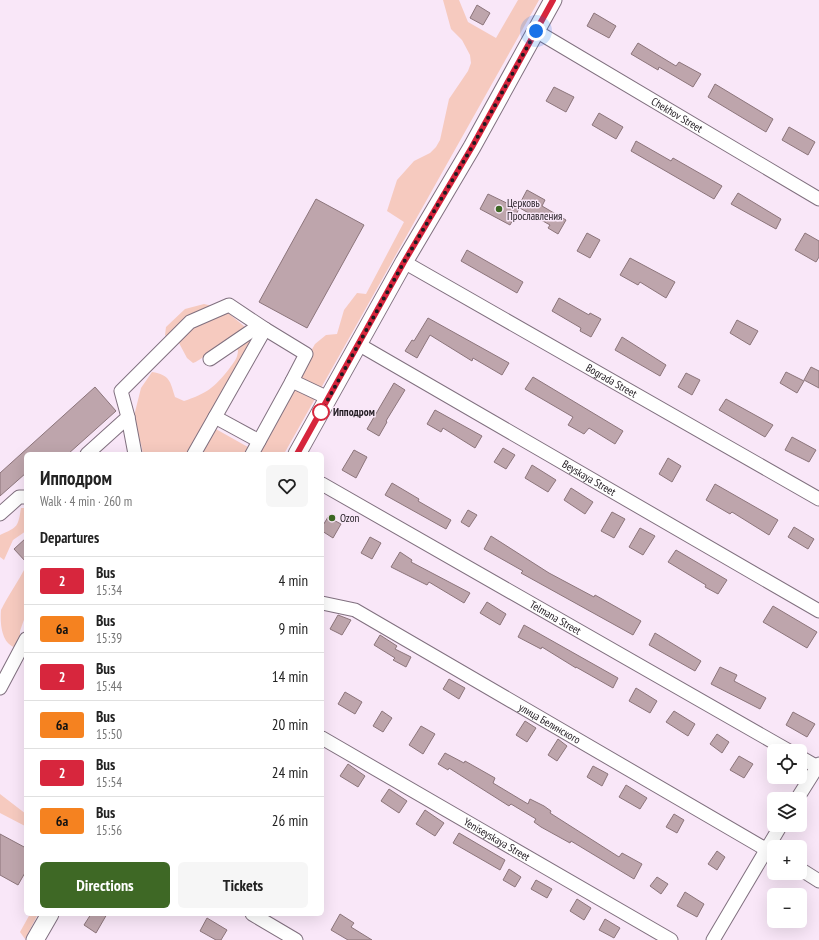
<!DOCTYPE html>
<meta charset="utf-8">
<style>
body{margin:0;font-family:"PT Sans Narrow",sans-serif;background:#f6f6f6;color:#222;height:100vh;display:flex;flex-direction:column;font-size:15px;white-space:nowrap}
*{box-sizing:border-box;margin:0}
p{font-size:13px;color:#767676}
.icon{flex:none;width:22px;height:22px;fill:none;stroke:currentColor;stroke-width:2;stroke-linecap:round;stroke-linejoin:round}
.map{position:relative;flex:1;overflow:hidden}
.panel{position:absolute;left:24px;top:452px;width:300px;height:464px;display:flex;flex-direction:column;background:#fff;border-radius:6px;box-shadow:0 4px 16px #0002}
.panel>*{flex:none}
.badge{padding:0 8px;border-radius:3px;font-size:14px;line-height:26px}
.controls{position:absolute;left:767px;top:744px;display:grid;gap:8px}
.controls a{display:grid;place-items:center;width:40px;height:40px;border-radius:6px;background:#fff;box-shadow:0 4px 16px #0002;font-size:20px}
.you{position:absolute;width:20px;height:20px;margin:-10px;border:3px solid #fff;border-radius:50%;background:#1a73e8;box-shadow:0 0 0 6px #1a73e833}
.map>.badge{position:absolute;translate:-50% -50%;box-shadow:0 0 0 2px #fff}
h2{padding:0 16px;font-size:15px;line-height:36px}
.round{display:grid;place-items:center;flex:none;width:42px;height:42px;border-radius:6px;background:#f6f6f6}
.summary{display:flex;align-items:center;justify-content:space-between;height:68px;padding:0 16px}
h1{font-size:19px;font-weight:700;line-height:30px}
.action{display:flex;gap:8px;margin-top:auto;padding:8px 16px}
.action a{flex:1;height:46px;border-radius:6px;background:#3e6825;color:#fff;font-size:16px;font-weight:700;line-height:46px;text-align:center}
.action a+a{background:#f6f6f6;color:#222}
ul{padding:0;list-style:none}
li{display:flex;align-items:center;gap:12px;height:48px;padding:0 16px;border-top:1px solid #e0e0e0}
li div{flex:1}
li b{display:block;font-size:15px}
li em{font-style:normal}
li .badge{min-width:44px;font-weight:700;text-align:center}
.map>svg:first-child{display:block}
.green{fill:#f6cabf}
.building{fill:#bea5ac;stroke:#8c757b}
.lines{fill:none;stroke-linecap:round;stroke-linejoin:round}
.minor-casing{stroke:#80707f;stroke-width:15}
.major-casing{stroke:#80707f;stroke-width:19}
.minor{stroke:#fff;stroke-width:13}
.major{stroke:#fff;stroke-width:17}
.line-casing{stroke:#fff;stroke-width:9}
.line{stroke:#d7263d;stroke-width:6}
.walk{stroke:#201a20;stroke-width:4;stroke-dasharray:0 7.2}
.poi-dot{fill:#3e6825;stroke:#f9e7f8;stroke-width:1.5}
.stop-dot{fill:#fff;stroke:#d7263d;stroke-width:2}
.labels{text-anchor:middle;stroke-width:3;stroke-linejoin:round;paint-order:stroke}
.street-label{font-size:11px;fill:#201a20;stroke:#f9e7f8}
.poi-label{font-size:11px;fill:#201a20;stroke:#f9e7f8;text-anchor:start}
.stop-label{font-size:11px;font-weight:bold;fill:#201a20;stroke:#f9e7f8;text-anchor:start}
</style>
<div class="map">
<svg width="819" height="940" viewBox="0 0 819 940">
<rect width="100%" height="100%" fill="#f9e7f8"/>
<path class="green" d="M443 0H459L468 22 496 38 518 0H539L284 454H143L141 444 134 430 135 412 141 388 152 372C170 375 170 381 175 397L184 401C206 394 215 387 229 369 234 362 238 358 238 350 211 337 213 355 193 363L187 358 179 343 171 342 165 335 166 327 185 309 204 304 222 308 244 326 252 344 214 428 255 451 315 344 326 335 337 334 344 310 357 293 366 294 404 222 387 211 397 180 414 161 430 153 436 147 440 140 449 99 468 71 471 63 470 55 462 40 451 29Z
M21 508H26V531L13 540 4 560 0 557V535C18 527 18 527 21 508Z
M26 566V614L20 631V645L14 647C1 642 0 622 1 610 8 595 19 581 26 566Z
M0 794 26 814 25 826 0 813Z
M30 914H38L25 939 20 932Z"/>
<path class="building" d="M477 5 490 13 483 25 470 18Z
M594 13 616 26 609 38 587 26Z
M638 43 676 66 679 62 701 74 693 87 659 67 658 70 631 54Z
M715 84 773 119 766 132 708 97Z
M554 87 574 97 566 112 546 101Z
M599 113 623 127 616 139 592 125Z
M789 127 815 142 808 155 782 140Z
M636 141 671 161 673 158 722 186 714 199 631 151Z
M527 190 545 200 542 206 566 220 558 234 548 228 550 225 518 207Z
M738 193 781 219 776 229 731 204Z
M488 194 519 209 510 225 480 209Z
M316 199 364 225 307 328 259 302Z
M587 233 600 240 590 258 577 251Z
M805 233 819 241V257L816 262 795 250Z
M467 250 523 282 517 293 461 261Z
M630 258 675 282 666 298 640 282 638 285 620 275Z
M559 298 589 315 590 313 601 319 591 337 580 331 581 328 552 311Z
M428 318 509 363 502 375 473 358 472 361 430 335 417 358 405 351 412 340 414 341Z
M737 320 758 331 750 345 730 333Z
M622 337 666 365 660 376 615 350Z
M811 367 819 371V388L804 380Z
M786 372 804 381 797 393 780 383Z
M686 373 700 380 692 395 678 387Z
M533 377 623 431 615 444 589 428 584 434 568 425 573 417 525 389Z
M394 383 405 390 386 421 387 422 379 436 367 429Z
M95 387 116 411 68 454H26V473L0 496V473Z
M726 399 773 425 765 437 719 410Z
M435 410 482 436 475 448 443 428 441 432 427 424Z
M792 437 816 450 809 462 785 450Z
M503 448 515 455 506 469 494 462Z
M354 450 367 457 356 478 342 470Z
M668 458 681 466 672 482 659 474Z
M532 465 556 480 548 492 525 478Z
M392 483 419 499 418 501 451 520 446 529 385 495Z
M715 484 778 520 769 535 732 512 730 514 706 500Z
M571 488 593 502 585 514 564 500Z
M468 510 477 515 469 527 461 522Z
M612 512 625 519 614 538 601 531Z
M328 517 341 524 333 538 322 531V527Z
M794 527 814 539 808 549 788 537Z
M640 528 655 536 643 555 629 547Z
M491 536 549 573 594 597 595 595 641 621 633 635 521 573 523 571 484 549Z
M370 537 381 543 372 559 361 553Z
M26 538V562L14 549Z
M676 550 727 580 718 594 705 587 706 585 668 562Z
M400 552 412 560 411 562 470 593 464 603 429 582 427 585 391 567Z
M487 602 506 614 500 625 480 613Z
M773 606 817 632 807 648 763 622Z
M338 615 351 620 342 635 330 629Z
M524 625 618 678 613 688 576 667V668L542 647 541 649 518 637Z
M655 633 701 661 695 671 649 645Z
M380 635 397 646 395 649 411 657 406 667 393 660 395 658 374 645Z
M720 667 737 675 734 681 766 698 760 709 711 684Z
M449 679 465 688 459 699 443 689Z
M636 688 657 701 650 713 629 701Z
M345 692 362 702 355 714 338 704Z
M382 711 392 718 383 732 373 726Z
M674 711 695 724 688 736 666 722Z
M793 712 815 724 807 737 786 725Z
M525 721 536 728 527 742 516 735Z
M421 726 435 734 423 754 409 745Z
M717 734 729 742 722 753 710 744Z
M558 739 567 746 557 761 548 755Z
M445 753 464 763 465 761 495 778 493 783 528 804 530 799 544 806 551 811 550 813 619 857 622 853 642 864 634 879 571 841 570 843 541 827 534 822 536 819 511 804 509 806 449 768 448 770 438 764Z
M739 756 753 764 744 778 730 770Z
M348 764 365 776 358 787 340 776Z
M593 766 608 774 602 786 587 777Z
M626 785 647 798 640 809 619 797Z
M389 789 407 801 399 813 381 801Z
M425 810 444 823 435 836 416 824Z
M674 814 684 820 677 833 666 827Z
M459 833 505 860 500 870 453 843Z
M0 834 26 848V871L18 885 0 875Z
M717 851 725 857 717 870 708 864Z
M509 869 521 877 515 887 503 880Z
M657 877 668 884 661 894 650 886Z
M536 880 552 889 547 898 531 889Z
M685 892 704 904 697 917 677 906Z
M577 899 591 908 584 920 570 911Z
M91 914H107L96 933 84 925Z
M340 914 354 923 351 927 372 940H348L331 930Z
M207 918 227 930 221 940H216L200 931Z
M605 919 620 928 614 938 599 930Z"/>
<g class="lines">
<defs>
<g id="minor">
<path id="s1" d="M536 31 819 199"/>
<path id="s2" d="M404 262 819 499"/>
<path id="s3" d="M358 344 819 611"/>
<path d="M210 359 254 329H265L306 354 292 381 328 398"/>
<path d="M128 417 135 454"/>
<path d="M215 417 259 441"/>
<path d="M87 454 128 417 121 391 190 322 229 305 265 329 194 454"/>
<path d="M252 454 292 381"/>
<path id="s4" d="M322 484 789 751"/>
<path d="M0 514 19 497H26"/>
<path id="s5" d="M322 603 355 610 774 854"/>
<path d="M0 688 26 639"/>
<path id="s6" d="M322 738 671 940"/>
<path d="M800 757 819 768"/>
<path d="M797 799 819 764"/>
<path d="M800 869 819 881"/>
<path d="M252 914 296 940"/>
<path d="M713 940 781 825"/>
</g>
<path id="major" d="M297 454 404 262 472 147 553 0
M35 940 50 914"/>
</defs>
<use href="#minor" class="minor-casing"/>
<use href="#major" class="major-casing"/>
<use href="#minor" class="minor"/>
<use href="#major" class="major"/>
</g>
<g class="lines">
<defs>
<path id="line" d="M297 454 404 262 472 147 553 0"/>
</defs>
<use href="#line" class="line-casing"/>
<use href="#line" class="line"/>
<path class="walk" d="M321 412 404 262 472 147 536 31"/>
</g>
<g class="poi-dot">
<circle cx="499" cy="209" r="4"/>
<circle cx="332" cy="518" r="4"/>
</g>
<circle class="stop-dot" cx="321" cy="412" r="8"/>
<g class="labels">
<g class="street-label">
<text dy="4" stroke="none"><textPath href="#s1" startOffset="164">Chekhov Street</textPath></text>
<text dy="4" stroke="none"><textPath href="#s2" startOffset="239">Bograda Street</textPath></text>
<text dy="4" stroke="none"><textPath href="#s3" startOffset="267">Beyskaya Street</textPath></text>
<text dy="4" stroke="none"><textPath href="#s4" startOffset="269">Telmana Street</textPath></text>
<text dy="4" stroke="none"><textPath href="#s5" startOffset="259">улица Белинского</textPath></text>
<text dy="4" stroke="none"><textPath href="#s6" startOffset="202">Yeniseyskaya Street</textPath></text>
</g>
<g class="poi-label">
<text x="507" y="207">Церковь<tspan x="507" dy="13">Прославления</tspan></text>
<text x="340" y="522">Ozon</text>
</g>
<g class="stop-label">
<text x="333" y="416">Ипподром</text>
</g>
</g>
</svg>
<div class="controls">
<a><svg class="icon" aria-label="locate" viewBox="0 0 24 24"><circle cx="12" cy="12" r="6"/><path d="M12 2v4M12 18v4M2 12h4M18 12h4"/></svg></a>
<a><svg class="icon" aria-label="layers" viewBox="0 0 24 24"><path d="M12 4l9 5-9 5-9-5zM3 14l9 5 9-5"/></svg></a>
<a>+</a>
<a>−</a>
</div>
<div class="you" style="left:536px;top:31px"></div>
<section class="panel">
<div class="summary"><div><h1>Ипподром</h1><p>Walk · 4 min · 260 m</p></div><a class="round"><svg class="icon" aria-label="heart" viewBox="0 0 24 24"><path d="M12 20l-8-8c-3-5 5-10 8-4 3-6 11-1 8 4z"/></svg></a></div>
<h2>Departures</h2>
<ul>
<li><span class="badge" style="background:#d7263d;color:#fff">2</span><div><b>Bus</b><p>15:34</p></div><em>4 min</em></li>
<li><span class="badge" style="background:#f58220;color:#111">6а</span><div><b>Bus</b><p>15:39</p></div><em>9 min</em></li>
<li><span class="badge" style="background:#d7263d;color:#fff">2</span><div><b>Bus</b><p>15:44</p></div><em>14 min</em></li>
<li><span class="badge" style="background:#f58220;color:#111">6а</span><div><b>Bus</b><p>15:50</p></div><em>20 min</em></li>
<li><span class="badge" style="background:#d7263d;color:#fff">2</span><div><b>Bus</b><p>15:54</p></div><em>24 min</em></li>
<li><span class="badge" style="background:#f58220;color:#111">6а</span><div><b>Bus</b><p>15:56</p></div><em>26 min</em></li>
</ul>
<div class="action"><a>Directions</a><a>Tickets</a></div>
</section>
</div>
